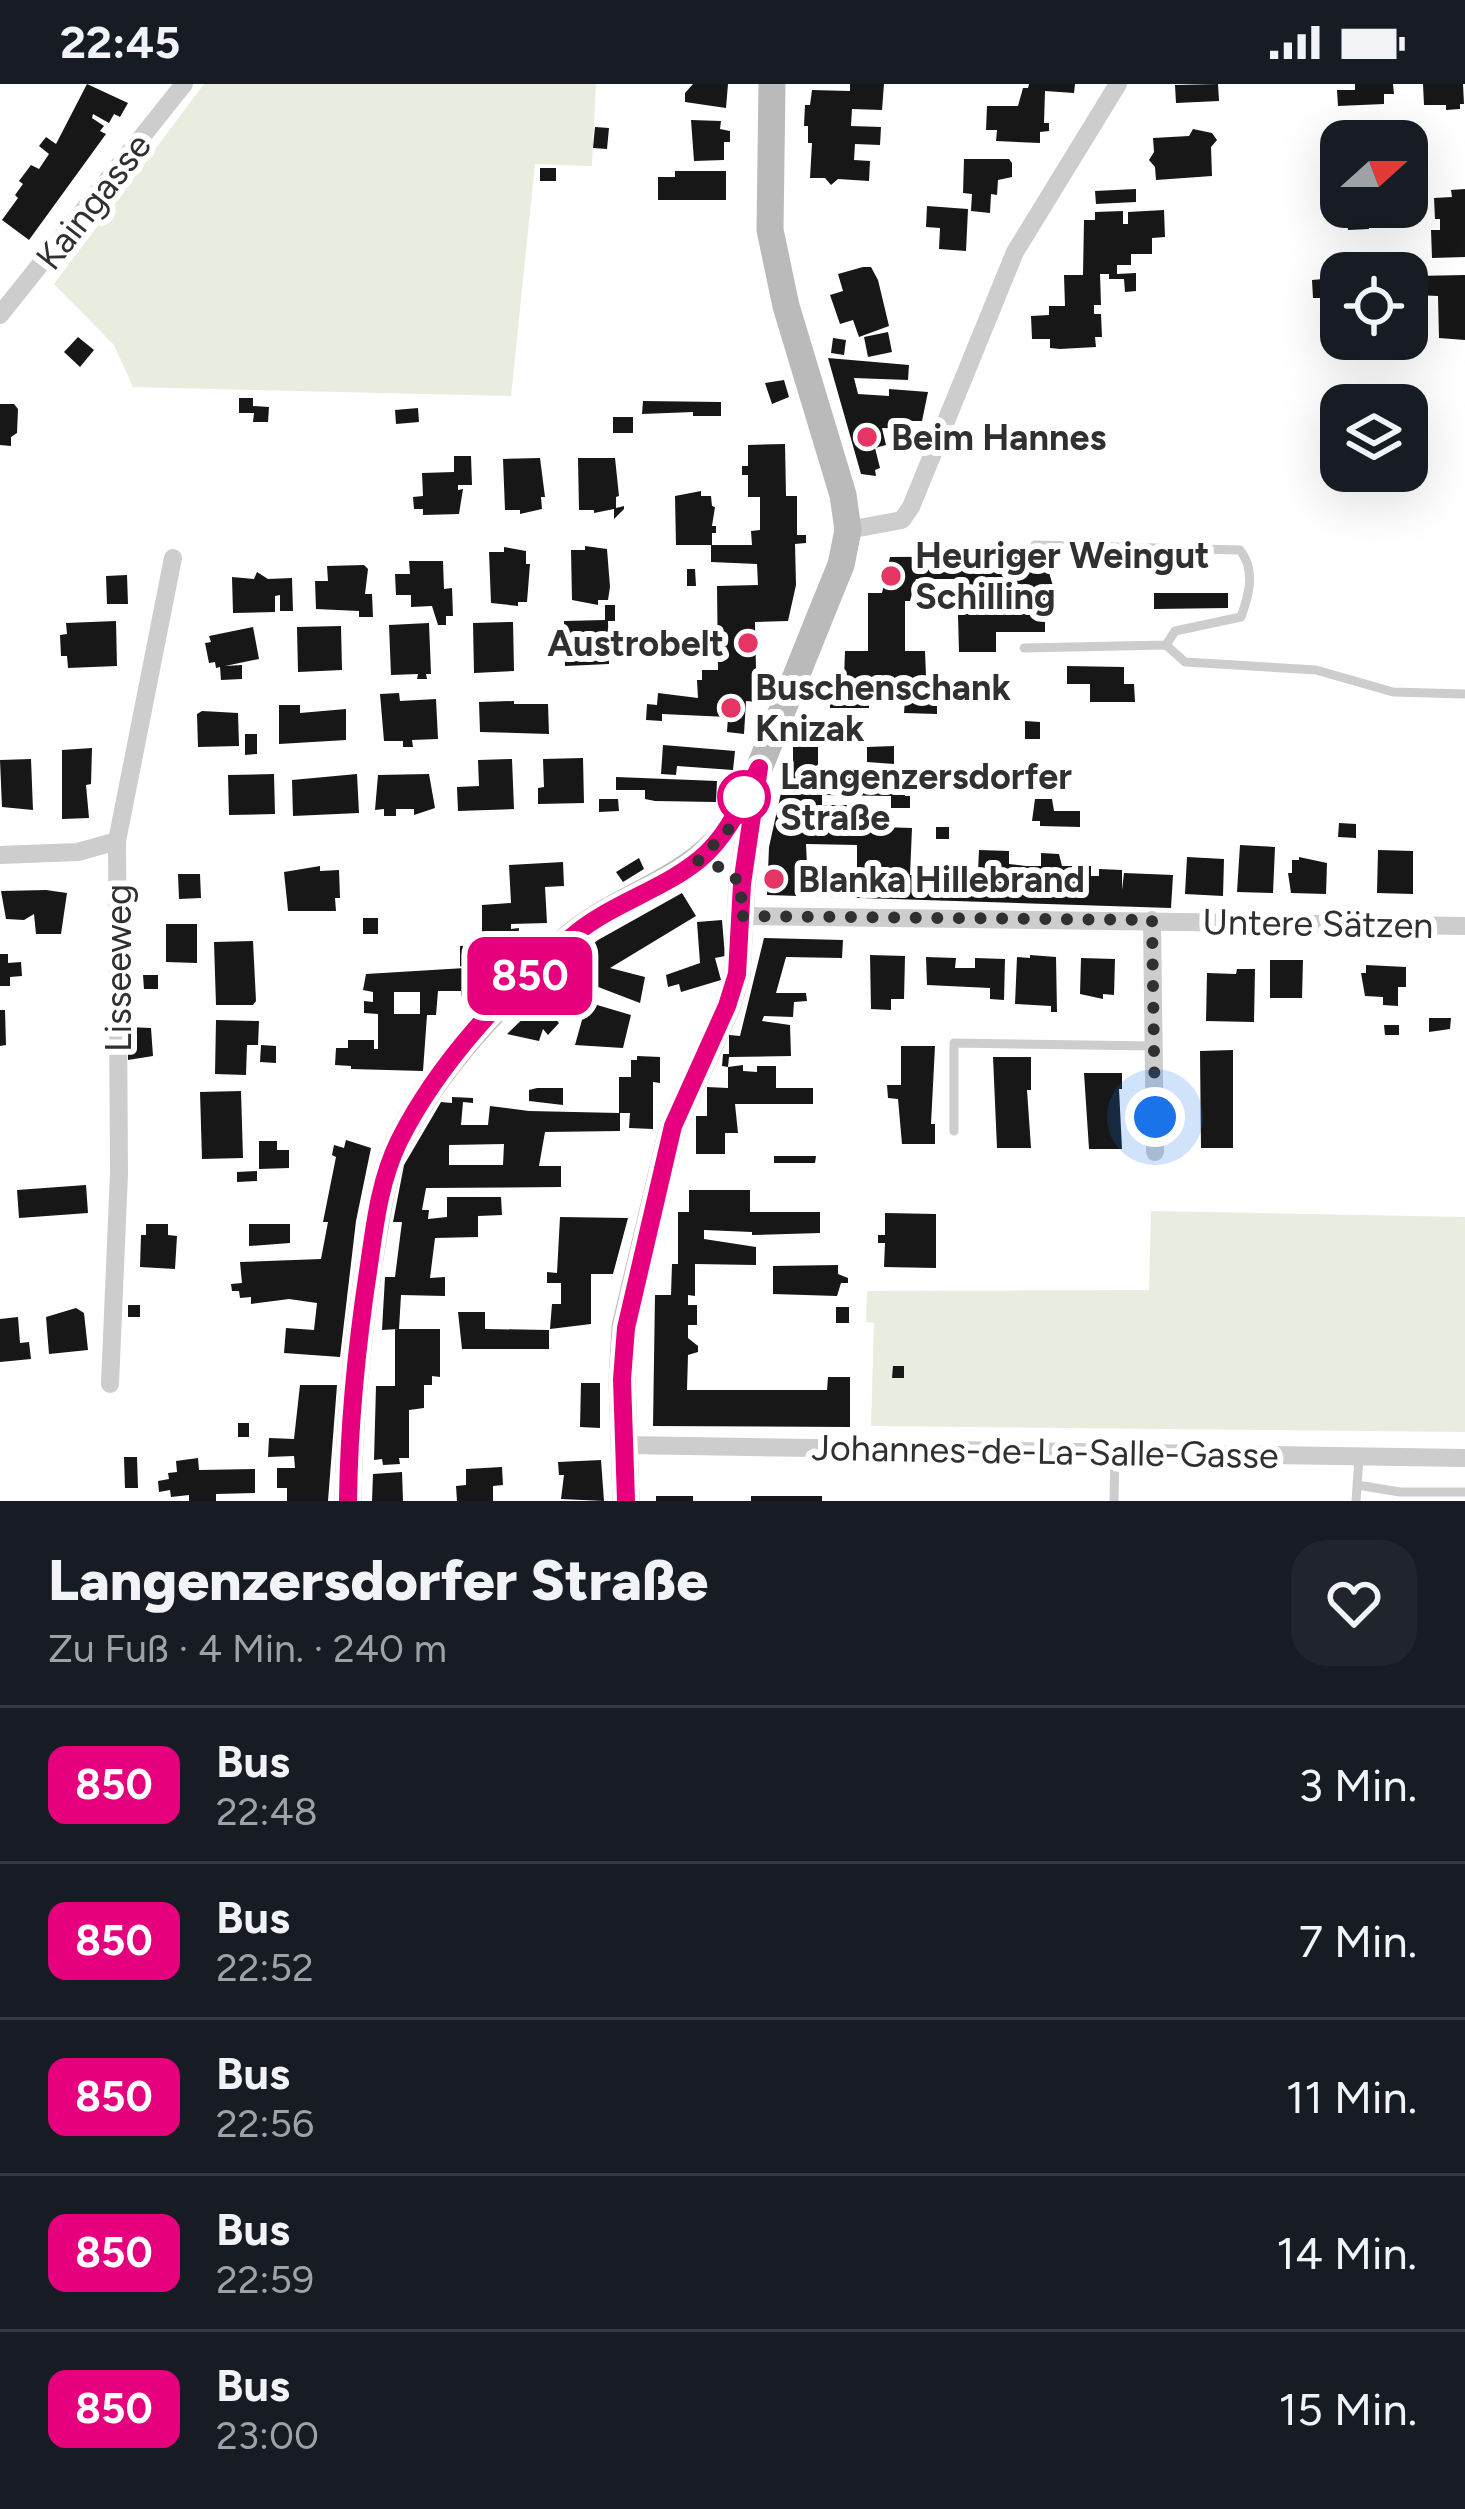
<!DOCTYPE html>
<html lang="de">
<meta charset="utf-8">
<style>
body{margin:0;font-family:Figtree,sans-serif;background:#20242c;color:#f1f3f6;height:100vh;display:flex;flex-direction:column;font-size:45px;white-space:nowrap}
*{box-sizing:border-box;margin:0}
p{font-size:39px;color:#9ea1a6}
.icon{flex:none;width:66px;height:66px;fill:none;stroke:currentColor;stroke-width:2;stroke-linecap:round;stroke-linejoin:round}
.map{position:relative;height:1417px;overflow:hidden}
.drawer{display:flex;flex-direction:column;background:#171b24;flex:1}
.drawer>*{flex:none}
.badge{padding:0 24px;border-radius:18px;font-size:42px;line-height:78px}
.needle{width:78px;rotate:69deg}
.tools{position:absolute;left:1320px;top:36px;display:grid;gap:24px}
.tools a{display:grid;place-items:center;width:108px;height:108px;border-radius:24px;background:#171b24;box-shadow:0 12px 48px #0002;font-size:60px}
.you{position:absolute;width:60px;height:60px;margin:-30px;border:9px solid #fff;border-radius:50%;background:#1a73e8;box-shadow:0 0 0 18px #1a73e833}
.map>.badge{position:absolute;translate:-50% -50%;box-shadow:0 0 0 6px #fff}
.round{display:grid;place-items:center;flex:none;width:126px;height:126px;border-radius:36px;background:#20242c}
.headline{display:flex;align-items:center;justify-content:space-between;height:204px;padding:0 48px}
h1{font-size:57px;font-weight:800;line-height:90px}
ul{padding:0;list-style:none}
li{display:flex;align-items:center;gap:36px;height:156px;padding:0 48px;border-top:3px solid #363941}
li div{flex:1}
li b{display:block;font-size:45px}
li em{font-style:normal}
li .badge{min-width:132px;font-weight:700;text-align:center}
.status{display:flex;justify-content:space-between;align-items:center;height:84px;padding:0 60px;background:#171b24;direction:ltr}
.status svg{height:33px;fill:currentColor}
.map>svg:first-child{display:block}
.green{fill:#e9eddf}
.building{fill:#171717;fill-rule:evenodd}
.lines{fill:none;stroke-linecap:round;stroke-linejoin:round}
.lane{stroke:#cdcdcd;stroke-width:9}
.street{stroke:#cdcdcd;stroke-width:18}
.secondary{stroke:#bababa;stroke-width:27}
.line-casing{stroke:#fff;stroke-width:27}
.line{stroke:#e6007e;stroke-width:18}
.walk{stroke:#303030;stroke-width:12;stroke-dasharray:0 21.6}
.poi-dot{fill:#e63465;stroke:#fff;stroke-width:4.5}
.stop-dot{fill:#fff;stroke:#e6007e;stroke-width:6}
.labels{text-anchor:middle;stroke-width:12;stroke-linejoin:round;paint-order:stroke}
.street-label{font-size:36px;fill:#303030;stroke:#fff}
.poi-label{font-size:36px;font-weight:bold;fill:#303030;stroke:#fff;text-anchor:start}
.stop-label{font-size:36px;font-weight:bold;fill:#303030;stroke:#fff;text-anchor:start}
</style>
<div class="status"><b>22:45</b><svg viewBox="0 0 49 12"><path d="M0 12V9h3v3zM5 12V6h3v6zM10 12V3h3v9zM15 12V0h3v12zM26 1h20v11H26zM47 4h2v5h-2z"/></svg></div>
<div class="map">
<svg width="1465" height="1417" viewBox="0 0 1465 1417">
<rect width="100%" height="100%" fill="#fff"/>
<path class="green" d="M204 0H596L592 82 535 80 511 312 133 303 114 261 54 200Z
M1151 1127 1465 1133V1348L871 1342 874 1239 866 1238 867 1207 1149 1206Z"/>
<path class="building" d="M87 0 128 19 120 33 114 30 109 39 93 30 92 34 104 42 100 47 106 50 29 156 2 136 18 114 15 111 23 100 19 97 31 81 39 85 49 70 39 62 46 53 56 60Z
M693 0H728L726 24 685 18V9Z
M850 0H884L882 26 852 25 851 42 881 43 880 61 855 60 854 76 870 77 869 97 838 95 831 101 825 94H810L812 59H808V42H804L805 21H810L812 6 850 7Z
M1029 0H1075L1074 9 1045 7 1044 39H1049V47L1040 48V59L996 57 997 46H986L987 22H1018L1023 4H1028Z
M1218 0 1219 17 1176 19 1175 1Z
M1355 0H1393L1394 10H1384V20L1338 22 1337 6H1355Z
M1423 0H1463L1464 20H1460V25L1446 26V21H1424Z
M691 36 721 37 720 45 730 47V58H724V76L694 77Z
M1394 38V50L1372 51V39Z
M595 43 609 44 607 65 593 64Z
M1193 45 1212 49 1217 56 1211 63 1212 92 1156 96 1155 83 1149 76 1154 68 1153 54 1189 52Z
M964 75H1009L1012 79V93L998 96 997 111 991 110 990 129 971 127 972 110 963 109Z
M540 84H556V97H540Z
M675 87H726V116H658V93H675Z
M1136 105V118L1096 120 1095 107Z
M1465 105V173L1432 174 1431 146H1440V135H1435L1434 114 1452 113 1451 106Z
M927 122 968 125 966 167 939 165 940 144 926 143Z
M1368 124 1369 145 1348 146 1346 125Z
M1164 126 1165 153 1152 154V170H1131V181H1117V190L1136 189V207L1125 208 1124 195H1109V190H1100L1101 221H1094V230H1101L1102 253H1095L1096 263 1060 265 1050 264V255H1032L1031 232 1049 231V222H1065L1064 191H1083L1084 136H1095V128L1123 127V140H1128V128Z
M863 183H871L878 196 889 242 859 253 853 236 840 240 830 211 843 207 838 190Z
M1465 191V256L1439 254 1438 212 1416 211 1415 192Z
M1323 195V214H1313L1312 196Z
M888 248 892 268 868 273 864 253Z
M78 253 94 266 80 283 64 268Z
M833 254 846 256 844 271 831 269Z
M828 274 909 281 908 296 854 294 858 310 889 312V305L928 308 922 337H909V345L882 344 886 361 875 364 880 384 875 386 876 392 861 390Z
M784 296 789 313 772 320 765 299Z
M239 314H253V322L269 323 268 338H253L254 329H239Z
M643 317 721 318V332H693V328L642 330Z
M0 320H14L18 325 17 349 11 353V362L0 361Z
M418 324 419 338 396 340 395 326Z
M613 333H633V349H613Z
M785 360 786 412H797V451H806V459L795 460 796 501 788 537 755 538 756 586H763V593H758V618L746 617 744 650 727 648 728 633 662 630V637L646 636 647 620 657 621 658 609 698 614 697 596H702V586H718L717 502 758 501 757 480 711 478V461H752L751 447 760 446V413H748V391H742V382H748V361Z
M454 372H471L472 401H458V406L463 405 459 430 423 431V425H414L413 413 423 412 422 389 454 388Z
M540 374 545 413H541L542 425 520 430V426H505L503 375Z
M578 374H615L619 412 616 413V424L624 422V425L614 435V425L594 429V426H579Z
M701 407V412H711L712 422 715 423 712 442H716V449H712V461H676L675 412Z
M585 462 607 465 610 503 608 516H598V521L572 516 571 466H585Z
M504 463 526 467V480H530L527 518H518V522L491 519 489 468H504Z
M1044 472 1053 502 1045 509V548H996V568H959L957 495H916L910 517H905V567H925L927 618H937V630L904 629 905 616 890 614H869V624H830V595H844L845 567H868V509H882L890 473Z
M409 477H443L444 505 452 504 453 532H446V541H438L432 522 411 523V511H396L395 490H410Z
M364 481 368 485 365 510H372L373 533H359V527L316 525 315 497H328L327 482Z
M687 485H695L696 502H687Z
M257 488 268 495 292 494 293 527H280V511L275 512V528L233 529 232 493 254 495Z
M127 491 128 520H107L106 492Z
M1154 509H1228V524L1154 525Z
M605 521H615V537H608L609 580 565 582 564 537 605 536Z
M116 537 117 582 68 584 67 572H61L60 551 67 550 66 539Z
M509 538H513L514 587 474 589 473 539Z
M429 539 431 590H426L427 595H417L418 590 391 591 389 541Z
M341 542 342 586 298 588 297 543Z
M253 543 259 575 225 582 242 581V595L221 596 220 583 216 584 215 578 209 579 205 559 211 558 209 552Z
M1067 582 1124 583V600H1134L1135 618H1090V600H1067Z
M399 609 400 617 436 615 438 655 412 656 413 663H403V657H384L380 610Z
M514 617V620H548L549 650 480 648 479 618Z
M279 621H300V629L346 625V656L279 660Z
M202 627 238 629 239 662 198 663 197 630Z
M1025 637 1040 638V655H1025Z
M245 650H257V670L245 671Z
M663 661 735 667 733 686 677 682 676 691 661 690Z
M793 661H818V689H905V712H910V724H891V712L822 711V721H852L851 742 912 744 910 791 978 787 979 766 1009 767V780L1026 782H1041V769L1059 770 1062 782H1091V792H1099V785L1122 786V806L1124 789 1173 791 1171 824 767 811 769 763 781 709 793 711ZM806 760 857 761V791H817L818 782 807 781Z
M894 662V680L867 678V663Z
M92 664 91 700 86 701 89 734 62 735V666Z
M583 674 584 719 538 720V704L544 703 543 675Z
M31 675 33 726 2 723 0 676Z
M512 675 514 725 458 727 457 703 479 702 478 676Z
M274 690 275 730 229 731 228 691Z
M357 690 359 729 293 732 292 696Z
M429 690 435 724 414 731V725H396V732H384V725L375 726 378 691Z
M616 693 717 697 716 718 655 717 645 715V706H616Z
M599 715H618L619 727 599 728Z
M1035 715H1052L1054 727H1080V743L1040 742V737H1032Z
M1339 739 1356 740V754L1338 753Z
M936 743H949V755H936Z
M1240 761 1275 763 1273 809 1237 808Z
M1378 766 1413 767V810L1377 809Z
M1187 773 1224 775 1223 812 1185 810Z
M1299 773 1327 779 1326 810 1291 809 1288 789H1292V776H1299Z
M639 774 644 785 623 798 616 788Z
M563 778 564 802 545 803 547 839 511 840V845L519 844 517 869H512L513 884H494V906L461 912V907H438L436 931H427L423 987 351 985V982L335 981 336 964H348V956H374V965H378V930L364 929V917L373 918V908L363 906 366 890 465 884 460 882V862L476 861V852H482V821L511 819 509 781ZM394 908H420V930H394Z
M320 782V787L339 786 340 814H335L336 827H288L284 788Z
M178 790H200L201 814 179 815Z
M46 806 67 809 61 850H36L34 830 24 836 6 835 1 807Z
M682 809 696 832 610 884 645 893 640 919 572 893 582 873 579 871 598 856Z
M363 834H378V850H363Z
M722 836 725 872 715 874 721 896 681 908 679 900 668 903 666 891 700 879 697 838Z
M166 840H197V879L166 878Z
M764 854 843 856 842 874 786 873 776 909H806L807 917 794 918 793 933 764 932 762 937 790 941 791 972 729 973 728 983 722 982 723 970H729V951L740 952Z
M253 857 256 917 253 921H216L214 858Z
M0 870H8V879L21 878 22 892 10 893V902H0Z
M870 871 905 872 904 915H891V926L871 925Z
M1030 871 1056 873 1057 928H1051V922L1015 920 1017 873 1030 874Z
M926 873 956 874 955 884H975V874L1005 875 1004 916 990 915V904L927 901Z
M1081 874 1115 875 1114 911 1103 910V915L1080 910Z
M1270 876H1303L1302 914H1270Z
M1366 881 1406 883V903H1398V922L1383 921V913L1365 912 1361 889H1366Z
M1237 885H1255L1254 938 1206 937 1207 889 1236 890Z
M143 891H158V905H144Z
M557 902 573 914 553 932 559 939 548 951 543 945 539 957 507 950Z
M587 918 631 931 623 964 575 961Z
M0 926H5L6 961 0 962Z
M1429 934H1451L1450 945 1429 948Z
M216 936 259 937 258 961H247L246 991 215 990Z
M1384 941H1399V951H1385Z
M128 943 151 944 153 972 128 976Z
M261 961 276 962V979L260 978Z
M901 962H935L931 1040H935V1060H902L898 1015 888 1014 887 1001H901Z
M1233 966V1064H1201L1200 967Z
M637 972 660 973V999L653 998V1045L629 1044 630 1029H620V1047L545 1048 539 1082H561V1103L426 1104 422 1126H429L428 1135 447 1133V1113H501L502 1131 478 1132V1153L435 1154 430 1194 445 1193V1212L401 1211 399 1245 382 1246 385 1193H395L402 1138H393L404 1081 441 1018 452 1019V1013L473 1014V1019L463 1018 461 1041H488L490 1022 529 1027 619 1029V993H631V976H637ZM504 1060 503 1081H449V1061Z
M993 973H1031V1006H1027L1031 1064H997Z
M743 981V987L757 988V982H776V1004H813V1020H735L738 1049H725V1070H696V1032H707V1003L728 1004V983Z
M1084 989H1122V1005H1119L1122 1065H1089Z
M537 1004H563V1021L529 1017V1006Z
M241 1007 243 1074 202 1075 200 1008Z
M346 1056 371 1064 356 1137 340 1273 284 1269 286 1244 314 1246 317 1219 289 1215 251 1220V1213L240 1214 239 1207H232L231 1200 242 1199 240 1178 321 1175 328 1138H323L336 1073 332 1071 334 1061 344 1064Z
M259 1057H277V1066H289V1084L259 1085Z
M774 1072H816L815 1079H774Z
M257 1087V1097L237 1098V1088Z
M86 1101 88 1129 19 1134 17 1106Z
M689 1106H750V1128H820V1149L752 1151V1148L704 1146V1155L756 1163V1181L695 1180V1212L688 1211V1221H697V1241H688V1254L698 1262V1268L688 1271 687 1306H827L828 1293H850V1343L653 1342 655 1211H671L672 1180H678V1128H689Z
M885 1129 936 1130V1184L884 1183 885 1159H878V1151H885Z
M560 1133 628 1134 613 1190H591V1240L550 1245 552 1220H561V1199H547V1188L557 1189Z
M146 1140H168V1151L177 1152 175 1185 140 1183 141 1151H146Z
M249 1140H290V1159L249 1162Z
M838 1181V1190L848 1194V1199H841L837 1212 773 1210V1182Z
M128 1221H140V1233H128Z
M836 1223H849V1239H836Z
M76 1224 84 1229 88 1266 49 1270 46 1233Z
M458 1228H485V1245L549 1246V1265H462Z
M18 1233 20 1259 29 1258 31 1275 0 1278V1235Z
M395 1245H440V1293L432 1292V1301H424V1324L409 1326V1374H399L400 1380 383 1381 382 1375 374 1376 376 1302H395Z
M893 1282H904V1294H892Z
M581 1299H600V1344L580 1343Z
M300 1301H337L328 1417H287V1404H277V1384H295L294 1372 268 1373 269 1354 294 1355Z
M238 1339H249V1353H238Z
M124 1373H137L138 1404H125Z
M198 1374 199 1386 255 1385V1409L216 1410V1417H189V1411L171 1413 170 1406 159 1408 158 1397 169 1395 168 1389 177 1388 176 1377Z
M601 1376 604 1417 561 1415 564 1391H559L558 1378Z
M502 1383 503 1401 493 1402V1417H457L456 1402 466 1401V1385Z
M402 1388 403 1417H372L373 1390Z
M656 1412H693V1417H656Z
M751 1412H822V1417H751Z"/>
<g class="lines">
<path class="lane" d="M1035 461 1240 466C1256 486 1249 511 1241 533L1175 547 1166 561
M1024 564 1166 561 1185 578 1316 586 1393 608 1465 610
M954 1047V959L1154 962
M1357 1401 1400 1408H1465
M1114 1417 1115 1369
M1356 1417 1359 1374"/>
<path class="street" d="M0 231 184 0
M848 446 902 436 911 423 1015 168 1118 0
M0 771 78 768 117 757
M740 832 1465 842
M1152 836 1155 1068
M110 1300 119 1089 117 757 173 474
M624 1361 1465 1374"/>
<path class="secondary" d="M348 1417C349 1338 357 1259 369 1181 376 1139 380 1096 399 1057 438 979 504 913 568 855 616 813 685 799 725 748 748 719 762 676 776 642 798 588 819 534 841 481L848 446 843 411 786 222 770 146 772 0
M626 1417 622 1295 625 1243 673 1042 727 923 737 890 742 800 755 709"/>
</g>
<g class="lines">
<defs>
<path id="line" d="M348 1417C349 1338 357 1259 369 1181 375 1139 380 1096 399 1057 438 979 507 904 575 850 613 819 664 805 700 775 729 751 742 717 759 684L742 800 737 890 727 922 673 1042 626 1244 622 1295 626 1417"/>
</defs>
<use href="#line" class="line-casing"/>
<use href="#line" class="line"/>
<path class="walk" d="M744 713 746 710 728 746 698 777 723 784 742 800 740 832 1152 836 1155 1033"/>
</g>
<g class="poi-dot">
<circle cx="867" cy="353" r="12"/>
<circle cx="891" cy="492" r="12"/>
<circle cx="748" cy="559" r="12"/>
<circle cx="731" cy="624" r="12"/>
<circle cx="774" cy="795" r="12"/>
</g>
<circle class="stop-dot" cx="744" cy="713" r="24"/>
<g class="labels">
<g class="street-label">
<text transform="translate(93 117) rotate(-52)" y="13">Kaingasse</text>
<text transform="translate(1318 839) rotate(1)" y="13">Untere Sätzen</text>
<text transform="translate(118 884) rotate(-90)" y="13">Lisseeweg</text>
<text transform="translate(1045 1367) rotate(1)" y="13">Johannes-de-La-Salle-Gasse</text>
</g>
<g class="poi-label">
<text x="891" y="366">Beim Hannes</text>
<text x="915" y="484">Heuriger Weingut<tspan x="915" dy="41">Schilling</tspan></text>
<text x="724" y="572" text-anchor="end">Austrobelt</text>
<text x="755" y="616">Buschenschank<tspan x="755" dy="41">Knizak</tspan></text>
<text x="798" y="808">Blanka Hillebrand</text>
</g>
<g class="stop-label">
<text x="780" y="705">Langenzersdorfer<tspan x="780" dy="41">Straße</tspan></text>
</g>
</g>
</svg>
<div class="tools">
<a><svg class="needle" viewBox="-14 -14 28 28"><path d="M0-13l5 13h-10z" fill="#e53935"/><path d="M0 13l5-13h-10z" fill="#9ea1a6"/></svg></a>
<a><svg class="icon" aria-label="locate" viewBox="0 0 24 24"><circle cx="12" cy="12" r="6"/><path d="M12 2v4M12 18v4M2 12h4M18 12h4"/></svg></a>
<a><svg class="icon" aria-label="layers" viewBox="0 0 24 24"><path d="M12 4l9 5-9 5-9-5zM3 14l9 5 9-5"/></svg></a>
</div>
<div class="you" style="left:1155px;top:1033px"></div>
<b class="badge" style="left:530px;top:892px;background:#e6007e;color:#fff">850</b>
</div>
<section class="drawer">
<div class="headline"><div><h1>Langenzersdorfer Straße</h1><p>Zu Fuß · 4 Min. · 240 m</p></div><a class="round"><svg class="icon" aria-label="heart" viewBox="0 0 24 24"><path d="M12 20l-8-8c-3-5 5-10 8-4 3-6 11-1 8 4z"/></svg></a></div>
<ul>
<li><span class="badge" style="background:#e6007e;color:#fff">850</span><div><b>Bus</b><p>22:48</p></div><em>3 Min.</em></li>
<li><span class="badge" style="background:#e6007e;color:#fff">850</span><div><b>Bus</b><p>22:52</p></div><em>7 Min.</em></li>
<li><span class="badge" style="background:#e6007e;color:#fff">850</span><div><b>Bus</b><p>22:56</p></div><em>11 Min.</em></li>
<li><span class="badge" style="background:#e6007e;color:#fff">850</span><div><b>Bus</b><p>22:59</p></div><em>14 Min.</em></li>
<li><span class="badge" style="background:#e6007e;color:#fff">850</span><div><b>Bus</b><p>23:00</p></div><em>15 Min.</em></li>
</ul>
</section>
